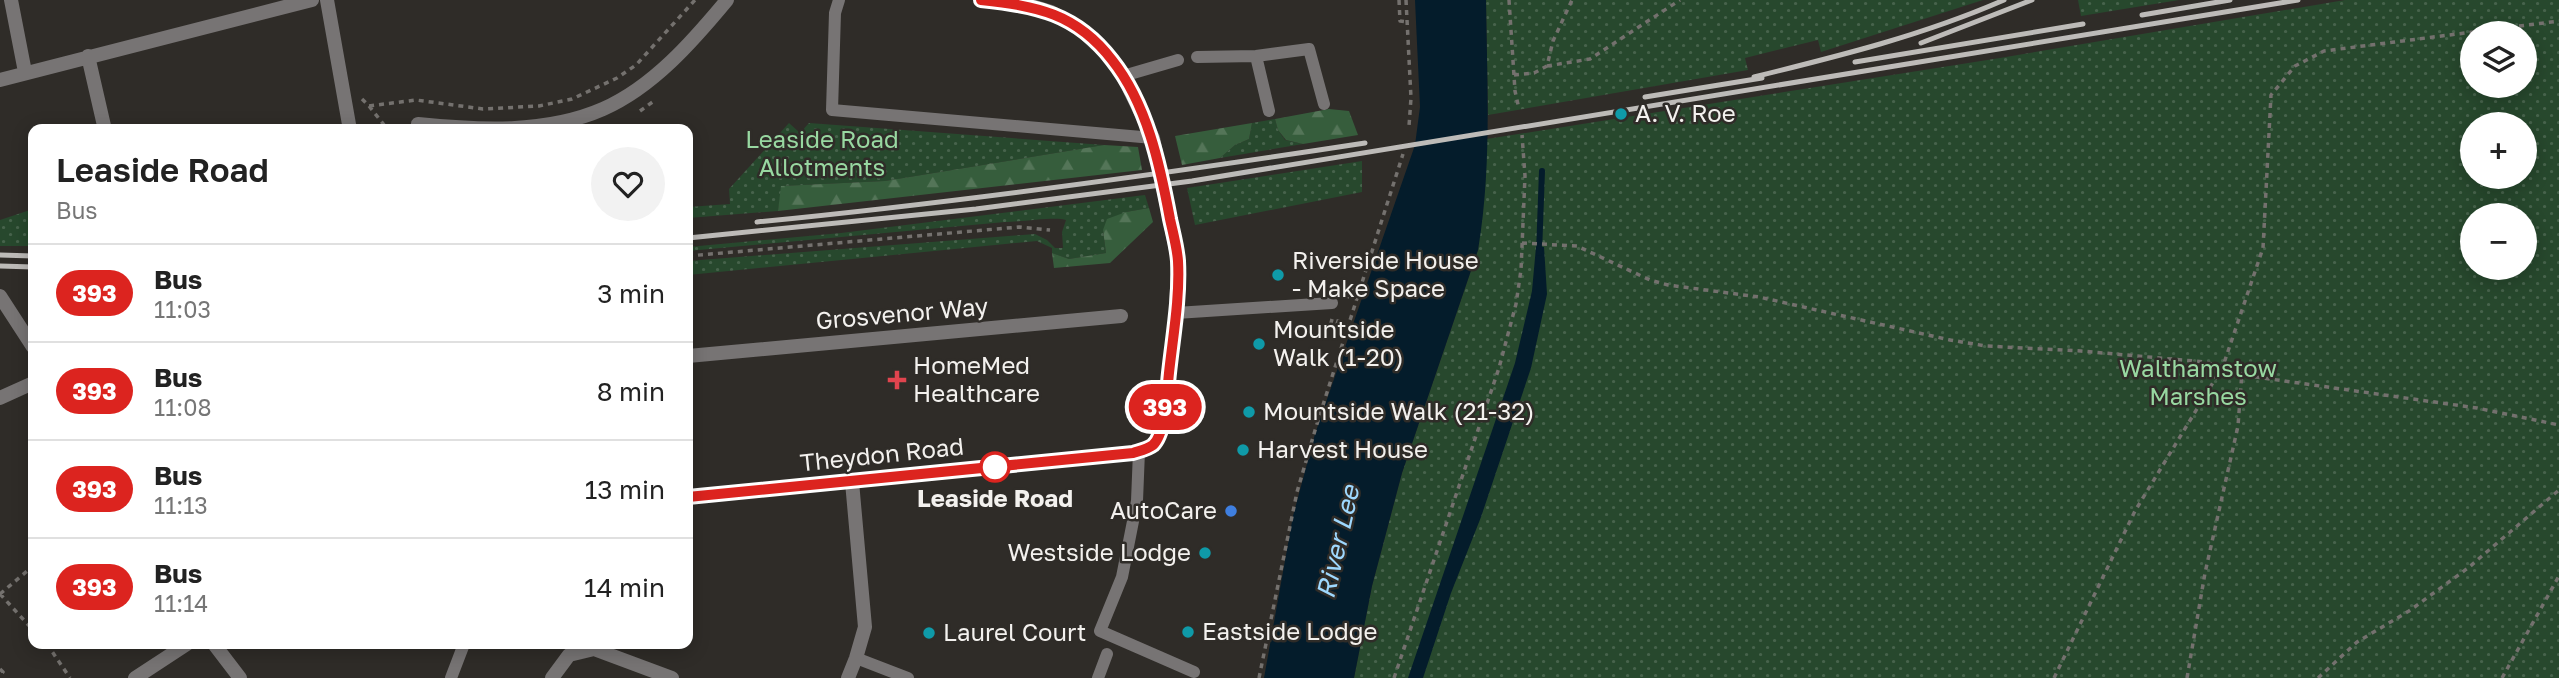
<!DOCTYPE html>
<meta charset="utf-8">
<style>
body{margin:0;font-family:"Golos Text",sans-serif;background:#f2f2f2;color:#222;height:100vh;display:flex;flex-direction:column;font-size:26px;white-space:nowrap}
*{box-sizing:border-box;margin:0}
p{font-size:23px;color:#767676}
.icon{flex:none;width:38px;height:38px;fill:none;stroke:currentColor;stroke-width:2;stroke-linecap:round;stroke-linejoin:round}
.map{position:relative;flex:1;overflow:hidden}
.drawer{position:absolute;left:28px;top:124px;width:665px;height:525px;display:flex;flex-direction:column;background:#fff;border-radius:14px;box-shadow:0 4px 18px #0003}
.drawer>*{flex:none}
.badge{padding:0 14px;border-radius:23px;font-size:24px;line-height:46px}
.buttons{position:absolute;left:2460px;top:21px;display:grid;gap:14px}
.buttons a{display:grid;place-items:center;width:77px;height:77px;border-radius:50%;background:#fff;box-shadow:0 4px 18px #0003;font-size:35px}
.map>.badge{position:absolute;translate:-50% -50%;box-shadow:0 0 0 4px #fff}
.round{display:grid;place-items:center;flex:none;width:74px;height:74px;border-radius:37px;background:#f2f2f2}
.head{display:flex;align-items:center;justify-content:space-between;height:119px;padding:0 28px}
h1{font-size:33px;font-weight:600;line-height:52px}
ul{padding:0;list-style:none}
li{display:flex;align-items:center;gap:21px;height:98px;padding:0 28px;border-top:2px solid #e0e0e0}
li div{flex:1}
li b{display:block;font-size:26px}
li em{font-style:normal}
li .badge{min-width:77px;font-weight:700;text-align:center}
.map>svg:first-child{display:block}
.green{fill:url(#green-dots);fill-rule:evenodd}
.forest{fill:url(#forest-firs)}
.water{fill:#041c2b}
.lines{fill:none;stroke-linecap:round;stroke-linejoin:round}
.stream{stroke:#041c2b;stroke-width:6}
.path{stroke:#74716e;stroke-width:3.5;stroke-dasharray:5 5;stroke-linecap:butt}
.service{stroke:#777474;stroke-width:12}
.minor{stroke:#777474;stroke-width:14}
.rail{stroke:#bdbbb8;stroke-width:5}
.line-casing{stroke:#fff;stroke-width:16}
.line{stroke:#dc241f;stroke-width:10}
.culture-dot{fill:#0f9aa8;stroke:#2f2c28;stroke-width:2.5}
.health-dot{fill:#e0444e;stroke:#2f2c28;stroke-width:2.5}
.stop-dot{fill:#fff;stroke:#dc241f;stroke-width:3.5}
.shop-dot{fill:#3f7fe0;stroke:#2f2c28;stroke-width:2.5}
.labels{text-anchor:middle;stroke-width:5;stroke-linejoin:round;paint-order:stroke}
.poi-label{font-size:24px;fill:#f3f1ee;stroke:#2f2c28;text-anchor:start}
.park-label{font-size:24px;fill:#98d8a1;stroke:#2f2c28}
.street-label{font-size:24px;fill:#f3f1ee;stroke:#2f2c28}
.stop-label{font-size:24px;font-weight:bold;fill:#f3f1ee;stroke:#2f2c28}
.water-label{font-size:26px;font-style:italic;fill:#9ed8fe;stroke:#2f2c28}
</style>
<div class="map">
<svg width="2559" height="678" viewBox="0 0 2559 678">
<defs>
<pattern id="green-dots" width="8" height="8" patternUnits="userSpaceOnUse" patternTransform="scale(1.75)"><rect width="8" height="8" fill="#27482d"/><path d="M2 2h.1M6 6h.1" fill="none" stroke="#47634c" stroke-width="1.8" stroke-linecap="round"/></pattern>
<pattern id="forest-firs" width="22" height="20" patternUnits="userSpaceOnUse" patternTransform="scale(1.75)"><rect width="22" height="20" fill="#365d3c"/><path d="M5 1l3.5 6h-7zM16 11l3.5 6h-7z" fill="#547558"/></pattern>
</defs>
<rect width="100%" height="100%" fill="#2f2c28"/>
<path class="green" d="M1486 0H1983L1821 52 1818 40 1745 58 1748 70 1488 115Z
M2078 0H2179L2081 16Z
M2345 0H2559V678H1354L1372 586 1402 473 1478 250 1487 139 2000 58ZM2473 33H2525V86H2473ZM2473 124H2525V177H2473ZM2473 215H2525V268H2473Z
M1275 119 1278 130 1285 140 1303 144 1220 158 1235 145 1249 139 1252 123Z
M789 123 800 133 809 123 1104 145 885 181 782 186 778 211 688 218V207L730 204 729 189Z
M1362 161V192L1195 225 1187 188Z
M1145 195 1149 208 1126 212 1103 230 1106 253 1069 259 1052 253V248L1037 241 688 275V261L1035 234 1047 240 1055 248H1063L1062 232 1066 220C1057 216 1019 222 1005 222L688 251V247L841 233Z
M33 209V246H0V220Z"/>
<path class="forest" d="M1329 109 1349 111 1358 135 1303 144 1286 140 1278 130 1275 119Z
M1252 123 1249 139 1235 145 1220 158 1182 165 1175 136Z
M1104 145 1138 147 1142 170 778 211 781 186 885 181Z
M1149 208 1153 222 1110 263 1054 268 1052 253 1069 259 1106 253 1103 230 1107 219 1126 212Z"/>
<path class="water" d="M1415 0H1486C1487 83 1492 168 1478 250L1402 473 1372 586 1354 678H1264L1293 516 1315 434 1415 145 1420 107Z
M1536 247H1544L1547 294 1531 368 1481 517 1451 593 1423 678H1408L1515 363 1532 291Z"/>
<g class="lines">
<path class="stream" d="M1539 253 1542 171"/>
<path class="path" d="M1399 0 1400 21 1408 22
M1406 0 1411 98 1409 126
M1509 0 1515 91 1519 109
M1547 66 1590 59 1680 0
M1514 75 1534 73 1547 66 1553 41 1572 0
M362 99 369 106 416 100 483 109 539 106 572 99 617 78 636 65 695 0
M369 106 388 130
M640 111 654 101
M1522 243 1577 246 1650 280 1668 285 1759 297 1950 340 1986 346 2081 351 2205 362 2256 377 2477 408 2559 425
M688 256 1019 227 1050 230
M1347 298 1351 288 1359 290
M1332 319 1331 323 1337 324 1339 318
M0 594 33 630
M0 594 33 566
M47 644 70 678
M0 669 3 672 0 674
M1259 678 1297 492 1316 427 1403 154
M1394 678 1499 368 1516 304 1521 270 1525 176 1522 135
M2054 678 2135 511 2223 366 2263 248 2271 95 2295 66 2324 51 2559 21
M2187 678 2205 573 2238 426 2242 372
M2318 678 2357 642 2409 611 2468 568 2559 490
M2502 678 2559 576"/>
<path class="service" d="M839 0 835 13 832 110 1153 138
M1256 56 1269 111
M1197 57 1256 56 1309 49 1324 104
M1123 76 1178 60
M1176 313 1332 303
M1139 451 1137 501 1122 577 1100 631 1194 672
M856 658 908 678
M451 678 464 644
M1098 678 1107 654"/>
<path class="minor" d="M11 0 25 72
M327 0 350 130
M88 56 105 130
M0 80 312 0
M418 124C478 130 546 134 603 109 653 87 693 41 727 0
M0 296 33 347
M688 356 1121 316
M0 398 33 383
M688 497 1133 453 1152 446 1159 436 1165 406 1176 313 1178 260 1153 138 1123 76 1111 58 1080 29 1051 12 1025 4 982 0
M214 644 240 678
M135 678 187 644
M552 678 569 655 594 649 672 678
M848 678 856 658 865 627 852 482"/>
<path class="rail" d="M2142 15 2230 0
M1921 43 2032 0
M1855 62 2083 24
M1754 77C1839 56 1924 35 2004 0
M1645 97 1762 78
M757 222C961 202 1163 174 1365 143
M688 238 976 209 1192 181 2298 0
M0 255 33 256
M0 266 33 267"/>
</g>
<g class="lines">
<defs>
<path id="line" d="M688 497 1133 453C1139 451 1148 449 1153 445 1166 433 1167 390 1169 373 1173 336 1180 298 1178 261 1177 247 1173 233 1170 219 1160 165 1147 104 1112 60 1076 13 1036 6 981 0"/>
</defs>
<use href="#line" class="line-casing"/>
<use href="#line" class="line"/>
</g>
<g class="culture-dot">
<circle cx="1621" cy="114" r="7"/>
<circle cx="1278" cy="275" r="7"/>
<circle cx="1259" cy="344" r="7"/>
<circle cx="1249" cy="412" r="7"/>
<circle cx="1243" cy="450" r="7"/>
<circle cx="1205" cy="553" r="7"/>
<circle cx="1188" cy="632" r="7"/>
<circle cx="929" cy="633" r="7"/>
</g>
<path class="health-dot" d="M893.5 369.5h7v7h7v7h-7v7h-7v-7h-7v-7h7z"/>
<circle class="stop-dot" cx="995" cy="467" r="14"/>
<circle class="shop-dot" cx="1231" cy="511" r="7"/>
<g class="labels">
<g class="poi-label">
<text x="1635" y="122">A. V. Roe</text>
<text x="1292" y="269">Riverside House<tspan x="1292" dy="28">- Make Space</tspan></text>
<text x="1273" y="338">Mountside<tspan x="1273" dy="28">Walk (1-20)</tspan></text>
<text x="913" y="374">HomeMed<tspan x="913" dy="28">Healthcare</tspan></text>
<text x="1263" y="420">Mountside Walk (21-32)</text>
<text x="1257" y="458">Harvest House</text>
<text x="1217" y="519" text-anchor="end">AutoCare</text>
<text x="1191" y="561" text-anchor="end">Westside Lodge</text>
<text x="1202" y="640">Eastside Lodge</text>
<text x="943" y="641">Laurel Court</text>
</g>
<g class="park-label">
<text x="822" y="148">Leaside Road<tspan x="822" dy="28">Allotments</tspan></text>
<text x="2198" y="377">Walthamstow<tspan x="2198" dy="28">Marshes</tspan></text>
</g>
<g class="street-label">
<text transform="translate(902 314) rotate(-5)" y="8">Grosvenor Way</text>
<text transform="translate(882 455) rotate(-6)" y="8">Theydon Road</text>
</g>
<g class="stop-label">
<text x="995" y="507">Leaside Road</text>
</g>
<g class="water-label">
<text transform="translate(1338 542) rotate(-77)" y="9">River Lee</text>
</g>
</g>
</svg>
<div class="buttons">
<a><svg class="icon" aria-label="layers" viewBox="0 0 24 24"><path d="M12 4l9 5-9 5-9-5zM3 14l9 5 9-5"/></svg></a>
<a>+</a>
<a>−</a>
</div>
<b class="badge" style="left:1165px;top:407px;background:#dc241f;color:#fff">393</b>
<section class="drawer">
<div class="head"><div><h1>Leaside Road</h1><p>Bus</p></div><a class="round"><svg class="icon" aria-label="heart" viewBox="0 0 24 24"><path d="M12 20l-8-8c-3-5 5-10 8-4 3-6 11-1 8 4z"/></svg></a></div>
<ul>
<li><span class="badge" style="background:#dc241f;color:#fff">393</span><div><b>Bus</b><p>11:03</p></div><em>3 min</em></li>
<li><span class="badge" style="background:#dc241f;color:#fff">393</span><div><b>Bus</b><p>11:08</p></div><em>8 min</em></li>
<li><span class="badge" style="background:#dc241f;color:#fff">393</span><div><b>Bus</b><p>11:13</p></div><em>13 min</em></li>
<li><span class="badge" style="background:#dc241f;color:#fff">393</span><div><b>Bus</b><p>11:14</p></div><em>14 min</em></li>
</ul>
</section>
</div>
